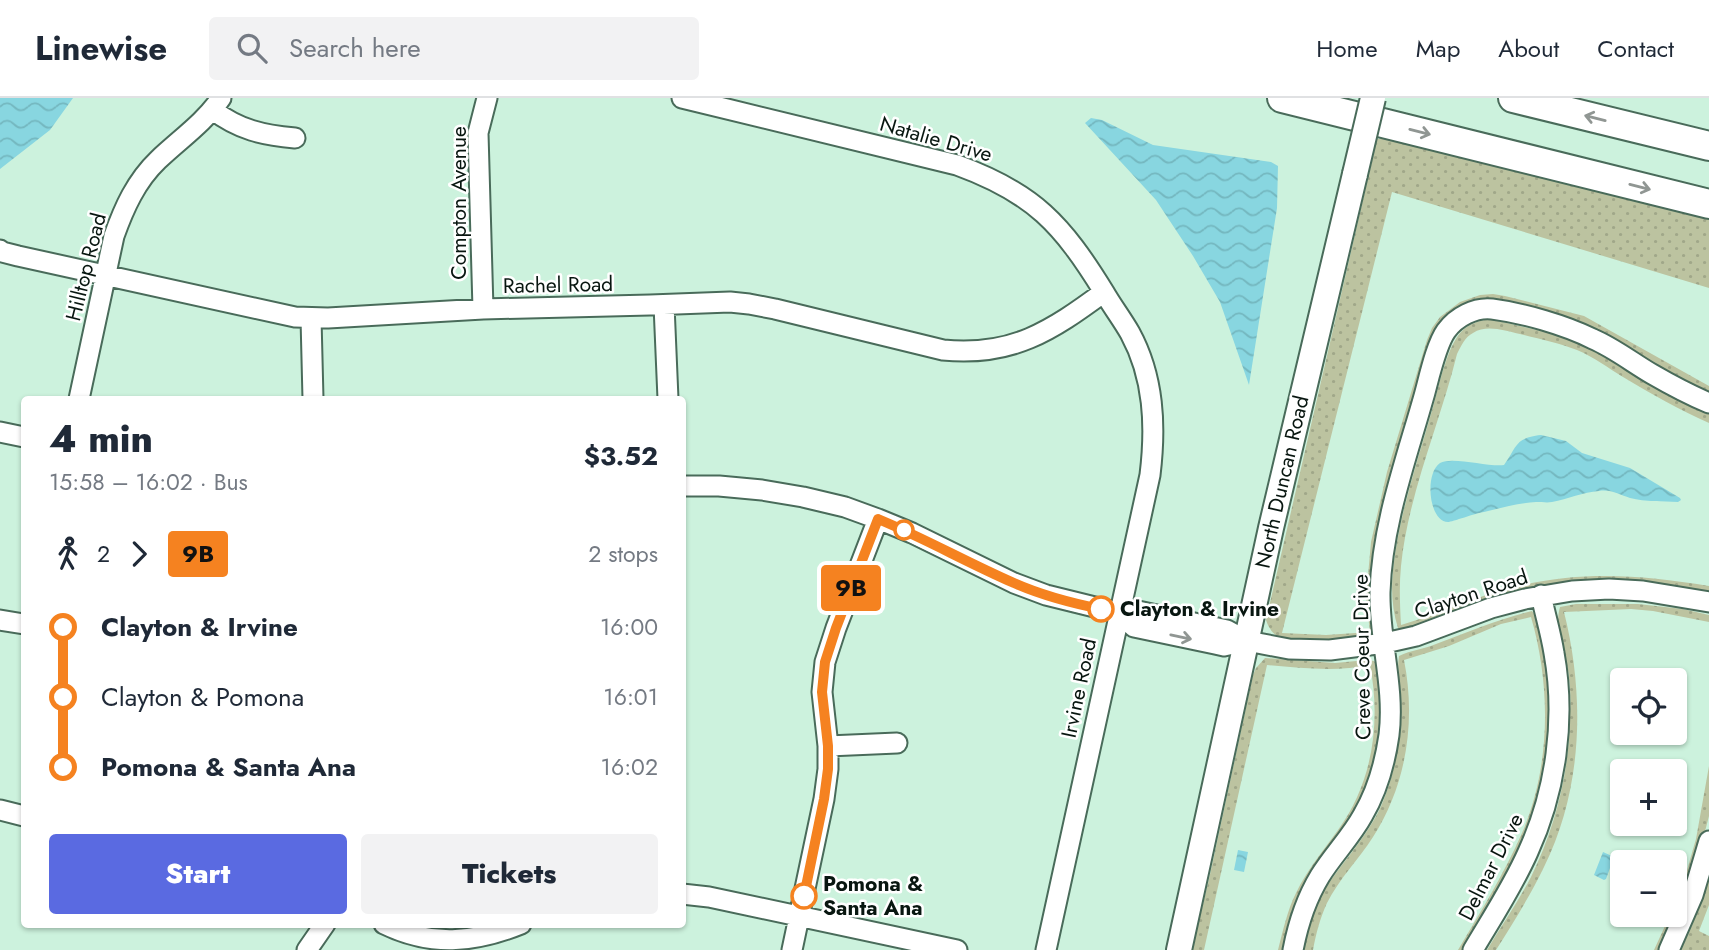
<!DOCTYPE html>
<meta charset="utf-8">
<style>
body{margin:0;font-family:Jost,sans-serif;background:#f2f2f3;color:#1f2937;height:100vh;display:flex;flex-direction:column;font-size:26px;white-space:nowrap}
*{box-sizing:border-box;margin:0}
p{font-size:23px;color:#747a83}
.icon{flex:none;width:38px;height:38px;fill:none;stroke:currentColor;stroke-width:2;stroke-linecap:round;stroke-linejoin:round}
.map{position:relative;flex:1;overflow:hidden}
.sheet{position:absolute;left:21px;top:298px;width:665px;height:532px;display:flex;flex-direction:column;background:#fff;border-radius:7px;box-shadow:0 2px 5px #0004}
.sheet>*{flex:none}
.badge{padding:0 14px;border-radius:5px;font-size:24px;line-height:46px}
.fabs{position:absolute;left:1610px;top:570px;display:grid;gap:14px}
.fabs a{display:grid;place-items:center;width:77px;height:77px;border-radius:7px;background:#fff;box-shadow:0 2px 5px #0004;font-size:35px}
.map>.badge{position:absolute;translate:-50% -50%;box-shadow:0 0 0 4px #fff}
.legs{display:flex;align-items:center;gap:10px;height:77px;padding:0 28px;font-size:23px}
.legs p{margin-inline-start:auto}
.headline{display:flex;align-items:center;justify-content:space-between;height:119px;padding:0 28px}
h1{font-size:38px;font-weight:800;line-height:52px}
.button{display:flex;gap:14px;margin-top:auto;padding:14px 28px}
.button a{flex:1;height:80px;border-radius:7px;background:#5a6ae1;color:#fff;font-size:28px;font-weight:800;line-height:80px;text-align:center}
.button a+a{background:#f2f2f3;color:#1f2937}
ul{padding:0 28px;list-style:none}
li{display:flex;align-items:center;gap:24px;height:70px;font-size:26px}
li i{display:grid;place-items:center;width:10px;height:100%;margin:0 9px;background:currentColor}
li i::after{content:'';width:18px;height:18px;margin:-9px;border:5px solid;border-radius:50%;background:#fff}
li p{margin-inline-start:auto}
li:first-child i{background:linear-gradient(#0000 50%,currentColor 0)}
li:last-child i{background:linear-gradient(currentColor 50%,#0000 0)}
header{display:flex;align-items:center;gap:42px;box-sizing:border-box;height:98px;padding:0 35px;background:#fff;border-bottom:2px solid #e0e1e3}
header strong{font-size:33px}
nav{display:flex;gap:38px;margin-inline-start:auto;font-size:24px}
.search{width:490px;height:63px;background:#f2f2f3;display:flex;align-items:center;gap:18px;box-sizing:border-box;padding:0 24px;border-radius:7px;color:#747a83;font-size:26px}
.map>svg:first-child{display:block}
.grass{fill:url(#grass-dots)}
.water{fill:url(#water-waves)}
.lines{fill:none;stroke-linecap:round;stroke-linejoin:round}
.minor-casing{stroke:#496b5a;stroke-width:23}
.major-casing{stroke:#496b5a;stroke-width:28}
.highway-casing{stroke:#496b5a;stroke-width:32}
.minor{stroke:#fff;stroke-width:19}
.major{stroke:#fff;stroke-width:24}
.highway{stroke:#fff;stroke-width:28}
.major-bridge-casing{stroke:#496b5a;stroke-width:28;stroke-linecap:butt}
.major-bridge{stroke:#fff;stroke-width:24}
.oneway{stroke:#909693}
.line-1-casing{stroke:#fff;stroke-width:16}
.line-1{stroke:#f58220;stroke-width:10}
.stop-1-dot{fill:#fff;stroke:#f58220;stroke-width:3.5}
.labels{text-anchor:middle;stroke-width:5;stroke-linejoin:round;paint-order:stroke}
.street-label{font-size:21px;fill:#081610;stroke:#fff}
.stop-label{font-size:21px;font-weight:bold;fill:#081610;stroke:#fff;text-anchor:start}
</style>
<header>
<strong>Linewise</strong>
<div class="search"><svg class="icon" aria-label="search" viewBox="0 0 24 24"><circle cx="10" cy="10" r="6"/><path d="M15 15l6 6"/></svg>Search here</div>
<nav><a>Home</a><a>Map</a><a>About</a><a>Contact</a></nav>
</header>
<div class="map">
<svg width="1709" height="852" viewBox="0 0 1709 852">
<defs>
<pattern id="grass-dots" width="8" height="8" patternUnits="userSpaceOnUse" patternTransform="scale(1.75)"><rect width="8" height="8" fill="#bcc3a0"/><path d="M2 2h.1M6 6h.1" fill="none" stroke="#a0a789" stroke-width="1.8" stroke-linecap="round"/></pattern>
<pattern id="water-waves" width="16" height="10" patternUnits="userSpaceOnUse" patternTransform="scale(1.75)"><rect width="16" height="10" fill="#88d6e0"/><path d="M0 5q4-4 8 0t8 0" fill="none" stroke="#74b7bf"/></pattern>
</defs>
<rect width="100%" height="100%" fill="#ccf2dd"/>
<path class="grass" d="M1377 41H1384L1401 44 1709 120V190L1392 94 1282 535 1326 537 1370 534 1366 500 1371 444 1387 374 1427 242 1432 230 1440 219 1460 204 1480 197 1493 196 1505 198 1584 218 1709 288V297L1498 205 1439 235 1375 529C1373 534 1371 539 1365 541 1351 546 1305 543 1287 543 1276 539 1270 534 1266 522Z
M1490 221 1567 239 1607 258 1674 299 1709 316V325C1680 312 1651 296 1623 279 1608 270 1594 259 1577 252 1559 245 1539 241 1520 236 1505 233 1487 226 1473 235 1465 239 1461 248 1457 256 1440 325 1408 397 1401 468 1399 488 1400 508 1401 527 1435 517 1468 502 1502 492 1575 472 1636 476 1709 488V495L1618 484 1407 533 1398 530C1392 511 1391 492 1393 472 1399 416 1418 362 1433 309 1439 288 1447 249 1461 234 1469 225 1479 223 1490 221Z
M1576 506H1638L1683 511 1709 517V524L1653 513 1631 511 1564 514C1585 598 1583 690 1544 769 1530 798 1513 825 1496 852H1487C1501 828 1518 804 1531 779 1556 728 1570 671 1570 614 1571 600 1570 585 1568 572 1564 551 1554 529 1560 509Z
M1532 513 1540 523 1546 545 1553 626 1534 729 1467 852H1458C1481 813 1504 776 1522 735 1551 668 1551 588 1531 519L1501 526 1449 548 1404 562C1416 622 1407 686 1373 739 1359 761 1339 781 1327 805 1320 820 1316 836 1313 852H1304C1308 832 1314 809 1325 791 1343 763 1368 738 1382 706 1395 675 1401 640 1401 606 1402 590 1396 575 1399 558 1411 552 1424 551 1436 546 1468 534 1499 521 1532 513Z
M1265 560 1335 565 1367 562 1374 563 1378 568 1385 621 1378 666 1288 852H1278C1283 833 1287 813 1296 795 1307 772 1323 753 1338 732 1373 684 1381 624 1370 567 1337 574 1301 570 1267 567L1204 852H1192L1209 781 1253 577 1256 570Z
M1709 668V718L1696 768 1663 852H1654L1670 817H1675V805L1683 786 1696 741Z
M1709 781V807L1699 833 1709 838V852H1681L1692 827Z"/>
<path class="water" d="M0 0H73L50 32 0 71Z
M1091 20 1102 22 1153 47 1271 64 1278 68 1277 110 1249 287 1220 204 1193 158 1156 102 1085 25Z
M1541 337 1566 343 1582 355 1630 370 1680 400 1681 402 1678 404C1662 403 1646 404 1630 400 1620 397 1611 391 1599 393 1583 394 1568 401 1552 404 1547 405 1542 404 1536 404 1518 405 1501 410 1484 414 1476 415 1452 424 1448 424 1429 424 1424 376 1440 365 1452 358 1488 369 1504 367 1518 347 1515 340 1541 337Z
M1238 752 1248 754 1244 774 1234 772Z
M1603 754 1614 759 1606 781 1604 782 1594 777Z"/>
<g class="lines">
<defs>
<path id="minor" d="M682 0 957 67C1034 95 1062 126 1104 194 1112 208 1122 221 1130 235 1154 279 1156 328 1150 377L1046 852
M213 12C239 32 263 37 295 40
M0 152 2 154 18 158 295 219 328 220 483 211 650 207 730 204 749 206 775 211 943 252C1012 259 1051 233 1104 194
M664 207 668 301
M483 211 478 35 487 0
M311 220 313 301
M79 301 114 138C124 110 136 83 158 62 180 41 204 25 221 0
M0 334 24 339
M682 388H719L762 392 803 399 845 409 878 421 912 435 1014 485 1046 497 1119 515 1138 513 1227 532 1247 543 1289 551 1330 552 1385 545 1416 538 1491 510 1525 501 1572 493 1609 491 1643 493 1709 504
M1119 515 1134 529 1215 546 1224 548 1247 543
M0 522 24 526
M828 648 897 645
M0 712 24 718
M682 796 709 799 957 852
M384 826C431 849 474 845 521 826
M307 852 325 826
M792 852 824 701 828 671V648L822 594 825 564 836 530 878 421
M1293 852C1298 826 1306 801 1320 778 1333 757 1351 739 1363 717 1377 693 1385 665 1389 637 1395 589 1379 542 1380 494 1382 427 1406 362 1424 298 1429 280 1436 247 1446 233 1456 219 1475 209 1492 211 1523 215 1565 227 1593 241 1614 250 1633 265 1652 276 1671 287 1690 297 1709 305
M1473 852C1492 820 1513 788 1528 754 1556 693 1566 621 1554 555 1551 536 1545 516 1541 497
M1669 852 1693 797 1709 743"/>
<path id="major" d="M1179 852 1271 430 1355 76"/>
<path id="highway" d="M1282 0 1709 106
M1513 0 1709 48"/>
</defs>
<use href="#minor" class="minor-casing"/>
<use href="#major" class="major-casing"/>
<use href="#highway" class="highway-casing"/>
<use href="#minor" class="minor"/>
<use href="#major" class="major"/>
<use href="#highway" class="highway"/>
<defs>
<path id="major-bridge" d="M1355 76 1373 0"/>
</defs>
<use href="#major-bridge" class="major-bridge-casing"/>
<use href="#major-bridge" class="major-bridge"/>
</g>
<defs><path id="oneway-shaft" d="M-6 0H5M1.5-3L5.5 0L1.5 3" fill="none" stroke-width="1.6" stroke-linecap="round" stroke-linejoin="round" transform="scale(1.75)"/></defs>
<g class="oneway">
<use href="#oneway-shaft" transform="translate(1595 20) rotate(-166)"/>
<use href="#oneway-shaft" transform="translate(1420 34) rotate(14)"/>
<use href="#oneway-shaft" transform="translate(1640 89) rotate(14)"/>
<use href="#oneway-shaft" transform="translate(1181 539) rotate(12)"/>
</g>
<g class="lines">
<defs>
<path id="line-1" d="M804 798 824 701 828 671V648L822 594 825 564 836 530 878 421C924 440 968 465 1014 485 1041 497 1071 505 1101 511"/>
</defs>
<use href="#line-1" class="line-1-casing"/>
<use href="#line-1" class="line-1"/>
</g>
<g class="stop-1-dot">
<circle cx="904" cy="432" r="9"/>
<circle cx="1101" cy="511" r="12"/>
<circle cx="804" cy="798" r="12"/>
</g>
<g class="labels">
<g class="street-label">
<text transform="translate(936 41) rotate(16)" y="7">Natalie Drive</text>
<text transform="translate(459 105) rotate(-90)" y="7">Compton Avenue</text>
<text transform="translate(86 169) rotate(-76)" y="7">Hilltop Road</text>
<text transform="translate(558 187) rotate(-1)" y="7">Rachel Road</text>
<text transform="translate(1282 384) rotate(-77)" y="7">North Duncan Road</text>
<text transform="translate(1471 496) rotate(-18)" y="7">Clayton Road</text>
<text transform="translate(1362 559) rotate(-91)" y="7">Creve Coeur Drive</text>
<text transform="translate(1079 590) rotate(-78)" y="7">Irvine Road</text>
<text transform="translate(1491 769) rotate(-63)" y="7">Delmar Drive</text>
</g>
<g class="stop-label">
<text x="1120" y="518">Clayton &amp; Irvine</text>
<text x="823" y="793">Pomona &amp;<tspan x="823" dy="24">Santa Ana</tspan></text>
</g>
</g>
</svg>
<div class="fabs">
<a><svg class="icon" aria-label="locate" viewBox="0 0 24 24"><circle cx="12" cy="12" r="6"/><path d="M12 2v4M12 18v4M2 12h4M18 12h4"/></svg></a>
<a>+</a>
<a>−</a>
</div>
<b class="badge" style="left:851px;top:490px;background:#f58220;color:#111">9B</b>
<section class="sheet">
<div class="headline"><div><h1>4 min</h1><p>15:58 – 16:02 · Bus</p></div><b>$3.52</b></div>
<div class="legs"><svg class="icon" aria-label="walk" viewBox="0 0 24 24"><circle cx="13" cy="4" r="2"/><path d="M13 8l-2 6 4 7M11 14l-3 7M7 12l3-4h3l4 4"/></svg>2<svg class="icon" aria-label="forward" viewBox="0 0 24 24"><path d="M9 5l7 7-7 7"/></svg><b class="badge" style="background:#f58220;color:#111">9B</b><p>2 stops</p></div>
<ul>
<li><i style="color:#f58220"></i><b>Clayton &amp; Irvine</b><p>16:00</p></li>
<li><i style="color:#f58220"></i><span>Clayton &amp; Pomona</span><p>16:01</p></li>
<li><i style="color:#f58220"></i><b>Pomona &amp; Santa Ana</b><p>16:02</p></li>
</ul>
<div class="button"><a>Start</a><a>Tickets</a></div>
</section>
</div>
